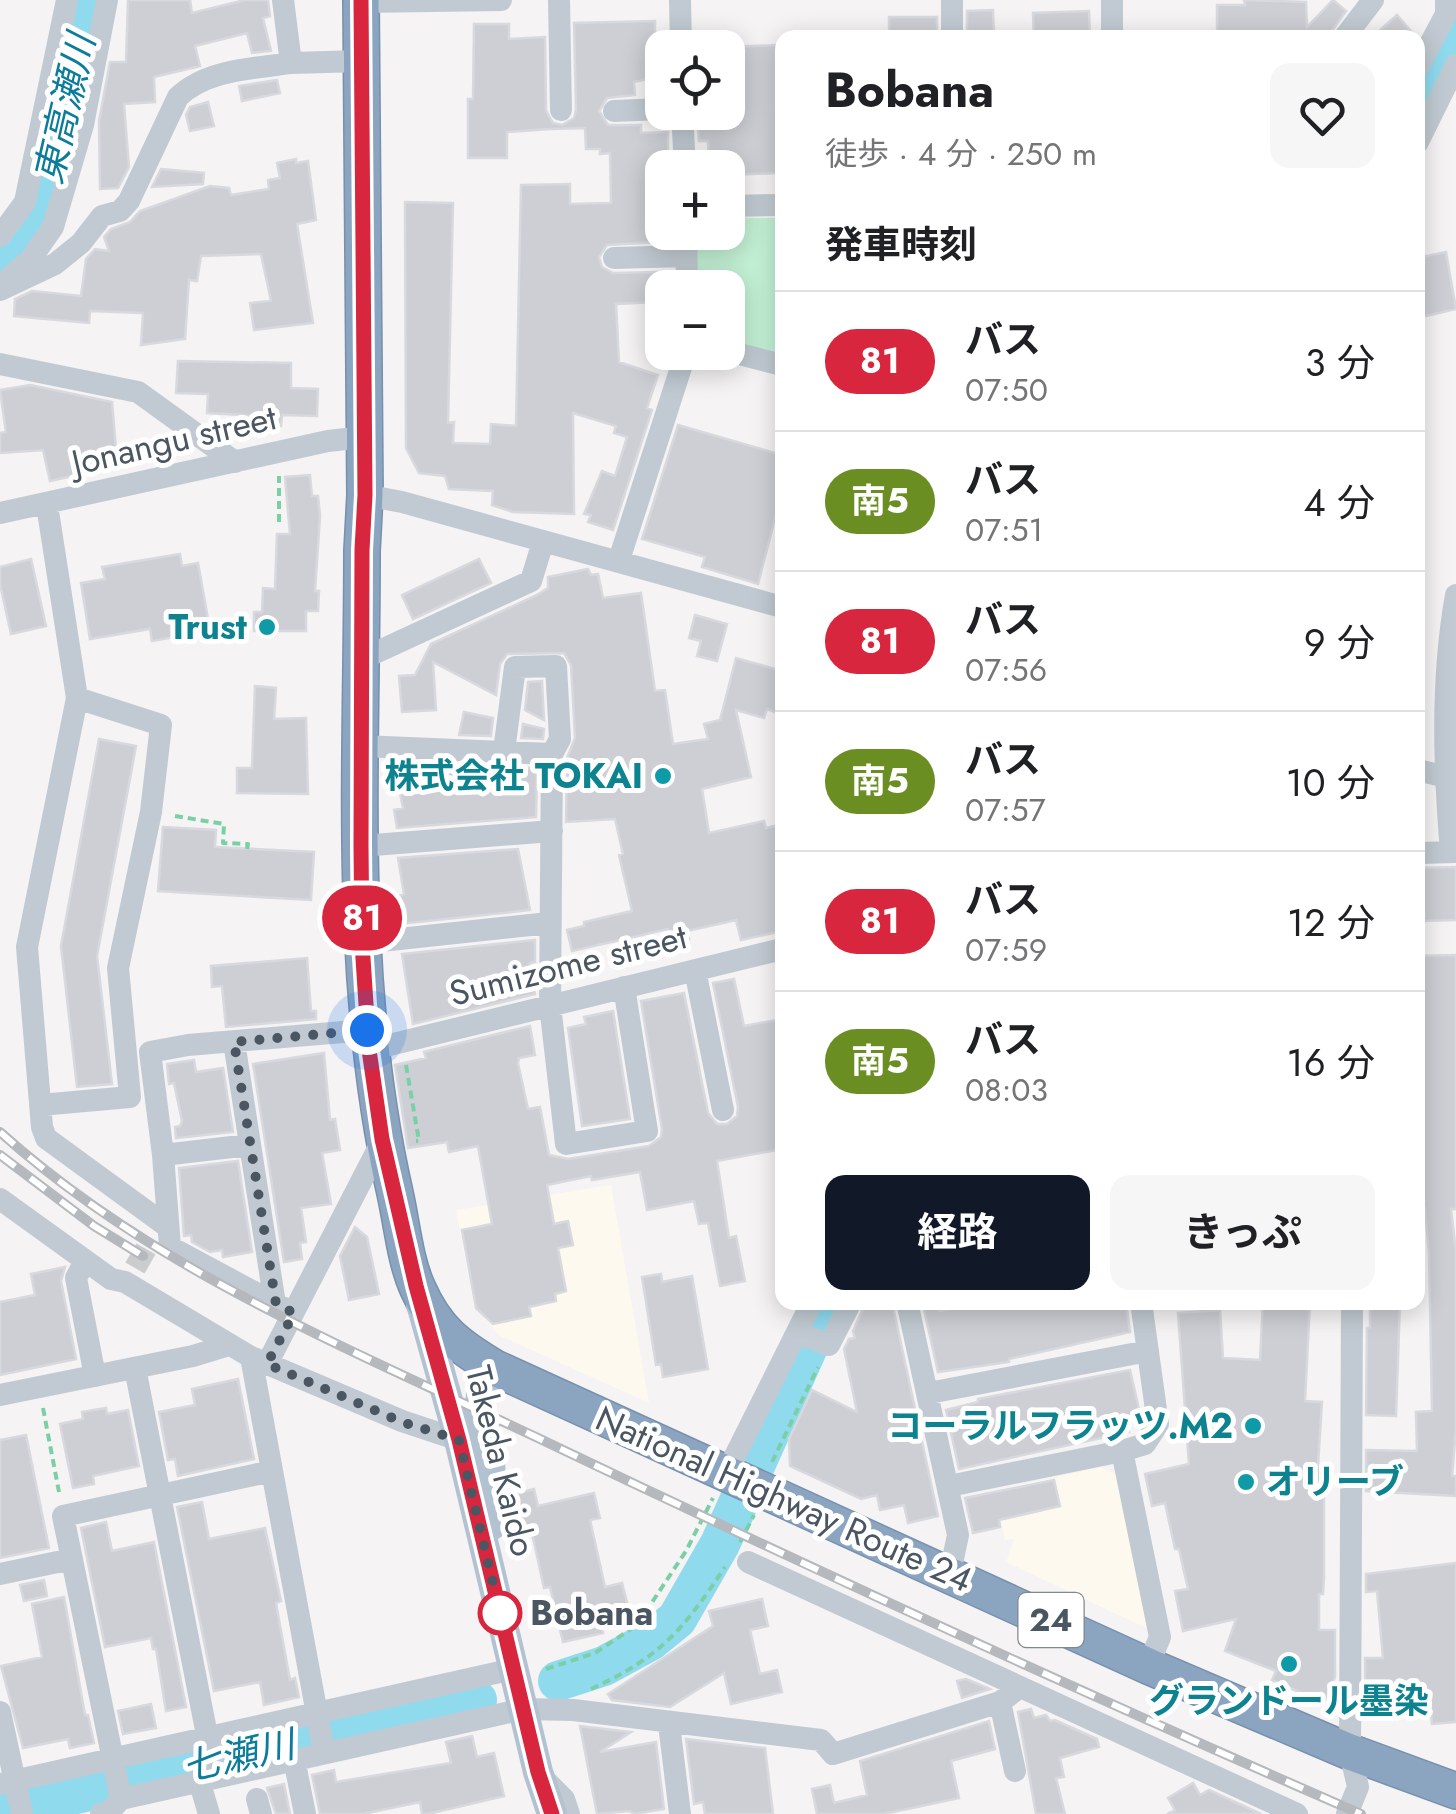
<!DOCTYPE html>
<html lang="ja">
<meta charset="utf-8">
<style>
body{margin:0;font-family:Jost,"Noto Sans JP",sans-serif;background:#f6f6f6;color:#202124;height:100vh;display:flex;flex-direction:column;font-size:38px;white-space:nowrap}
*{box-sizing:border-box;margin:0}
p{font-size:32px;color:#757577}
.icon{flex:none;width:55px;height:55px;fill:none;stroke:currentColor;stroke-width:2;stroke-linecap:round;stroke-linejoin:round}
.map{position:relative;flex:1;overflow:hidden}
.details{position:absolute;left:775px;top:30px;width:650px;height:1280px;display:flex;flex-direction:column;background:#fff;border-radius:20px;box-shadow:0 5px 25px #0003}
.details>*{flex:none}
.badge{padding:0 20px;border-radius:32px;font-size:35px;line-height:65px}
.tools{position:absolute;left:645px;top:30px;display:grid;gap:20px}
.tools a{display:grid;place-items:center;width:100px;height:100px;border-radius:20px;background:#fff;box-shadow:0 5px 25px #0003;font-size:50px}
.you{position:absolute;width:50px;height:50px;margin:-25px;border:8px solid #fff;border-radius:50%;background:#1a73e8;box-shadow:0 0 0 15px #1a73e833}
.map>.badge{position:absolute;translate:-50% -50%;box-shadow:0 0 0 5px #fff}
h2{padding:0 50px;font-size:38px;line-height:90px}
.round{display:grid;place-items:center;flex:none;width:105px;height:105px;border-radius:20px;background:#f6f6f6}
.head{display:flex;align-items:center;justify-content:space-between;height:170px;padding:0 50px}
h1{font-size:48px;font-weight:700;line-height:75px}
.button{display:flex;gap:20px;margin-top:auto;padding:20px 50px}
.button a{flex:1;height:115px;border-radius:20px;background:#111827;color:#fff;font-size:40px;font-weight:700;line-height:115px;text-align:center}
.button a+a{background:#f6f6f6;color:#202124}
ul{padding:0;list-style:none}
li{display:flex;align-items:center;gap:30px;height:140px;padding:0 50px;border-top:2px solid #e0e0e0}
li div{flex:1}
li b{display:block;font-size:38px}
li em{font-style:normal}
li .badge{min-width:110px;font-weight:700;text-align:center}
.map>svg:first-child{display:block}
.commercial{fill:#fdf9ef}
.green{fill:#c3f1d5}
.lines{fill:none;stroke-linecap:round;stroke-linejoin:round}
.river{stroke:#90daee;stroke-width:40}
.building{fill:#cdcfd5;stroke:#d7d9de;stroke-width:2.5}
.minor-tunnel{stroke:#caccce;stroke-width:22;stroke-dasharray:22 11;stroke-linecap:butt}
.highway-casing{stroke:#7690ad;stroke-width:38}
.path{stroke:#7ad0a6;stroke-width:4;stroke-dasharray:8 5;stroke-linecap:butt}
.minor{stroke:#c1cad2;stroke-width:22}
.major{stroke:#b3c2d1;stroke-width:30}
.highway{stroke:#8ba5c1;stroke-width:35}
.rail-casing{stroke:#b5b8bd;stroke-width:10}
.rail{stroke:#fff;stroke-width:6;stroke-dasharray:19;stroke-linecap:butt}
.line-casing{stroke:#fff;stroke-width:22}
.line{stroke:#d7263d;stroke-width:15}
.walk{stroke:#4a5661;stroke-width:10;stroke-dasharray:0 18}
.culture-dot{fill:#0f9aa8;stroke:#fff;stroke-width:4}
.stop-dot{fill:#fff;stroke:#d7263d;stroke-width:5}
.labels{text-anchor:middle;stroke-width:10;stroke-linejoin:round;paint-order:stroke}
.shield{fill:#fff;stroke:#808990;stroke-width:2.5}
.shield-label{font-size:32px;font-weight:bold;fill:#4a5661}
.street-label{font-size:35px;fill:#4a5661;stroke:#fff}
.culture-label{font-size:35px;font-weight:bold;fill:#0d838f;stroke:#fff;text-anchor:end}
.stop-label{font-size:35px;font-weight:bold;fill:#4a5661;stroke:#fff;text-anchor:start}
.water-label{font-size:38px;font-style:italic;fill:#0c7c9b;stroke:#fff}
</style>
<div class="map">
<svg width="1456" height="1814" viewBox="0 0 1456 1814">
<rect width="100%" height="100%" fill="#f5f3f3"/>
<path class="commercial" d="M611 1185 649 1403 500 1336 474 1306 456 1210Z
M1101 1467 1117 1475 1149 1624 1146 1628 1006 1562 1014 1539 1005 1540 995 1491Z"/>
<path class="green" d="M728 218H782V357L728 344V288L697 287V233L728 232Z"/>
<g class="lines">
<path class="river" d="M1418 106 1456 27
M0 265 41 211 56 160 91 0
M558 1681 604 1666 650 1641 677 1619 720 1544 816 1329 832 1302
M0 1812 477 1700"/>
</g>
<path class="building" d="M128 0H190L192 13 245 0H268L270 16 263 18 271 51 252 53 247 33 195 46 200 66 154 77 155 102 124 104 129 167 118 188 100 189 99 121 110 62H126Z
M1244 0 1306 2 1307 27 1333 0 1346 11 1329 35 1217 38V5H1245Z
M993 10 994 38H967V11Z
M1089 11 1090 38H1034L1033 13Z
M1397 15 1417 38H1371Z
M889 17H937V38H889Z
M655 21V36L659 35V50H662V76L634 82 635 95 607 98 599 111 608 125H641V133L668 132V168H662V235H658V242L607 245 599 257 602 267 613 273 659 272 658 302 616 304 619 362 658 375 647 408 652 410 613 530 588 522 591 515 584 514 602 471 615 476 627 437 614 433 616 426 573 413 574 514 513 512 492 505 493 491 449 489 445 476 419 473 406 448 405 202 453 203 448 423 454 422 453 443 490 444 491 424 516 426 521 185 570 184V204L611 203 610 153 600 154V149H586L585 128 550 129 507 132V158H468V99H473L474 24H509V39L545 37 546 111 553 123 562 125 574 118 576 110 574 23Z
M779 45 782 131H777L779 173 728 175V168H709L708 141H699L697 112H728V47Z
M277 80 280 93 242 101 239 86Z
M208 102 214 126 190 131 186 115 190 107Z
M296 159V163L308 161 316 220 297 224 313 323 254 330 250 303 271 301 261 254 201 256 197 281 189 280 185 339 141 345 143 313 90 311 89 323 14 316 15 299 32 291 81 296 86 259 95 249 109 251 104 237 111 229 130 222 140 211 210 186 229 188 231 195 269 189 268 180 280 178 277 163Z
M161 169 204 173 203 184 152 187Z
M1446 252 1456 309 1418 318V258Z
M178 361 291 363V388L318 389 317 416 282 415 281 426H260V418L243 415 207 413 208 394 176 393Z
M30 385 112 402 116 449 105 451 109 468 50 481 43 450 0 453V433L6 432 0 390Z
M678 425 782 455V492L758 584 702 567 705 557 642 539Z
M310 475 312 496H318L320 516 315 591H319L318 611H306V631H254V612H262L263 588 275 589 277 534H290L285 477Z
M180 554 182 566 198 563 208 619 190 622 192 634 152 641 150 629 90 639 81 583 105 579 102 567Z
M31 559 46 626 11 634 0 584V567Z
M479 559 491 583 413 619 402 595Z
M588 569 591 575 598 574 603 598 641 593 655 691 665 690 673 744 708 739 704 724 720 720 736 658 782 671V715L767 709 764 718 736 710 751 777 702 789 709 833 764 821 766 828 782 824V931L741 940 736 920 687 931 689 939 671 944 668 929 572 951 567 930 584 926V922L632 911 619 855 623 854 615 819 566 822 567 758 575 738 571 665 564 653 507 654 500 664 496 695 433 662 436 710 402 712 399 676 415 675 431 644 537 595 548 588V577Z
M695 615 727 624 717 661 697 656 701 641 689 638Z
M542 681 544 720 525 710 528 682Z
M255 686 276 688 274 719 306 718 308 794 237 793V768H252Z
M464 712 493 718 491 736 459 735Z
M523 724 544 729 543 739 521 738Z
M99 739 136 746 97 956 112 1084 77 1087 61 946Z
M394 762 423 766 537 768 536 817 397 828 394 810 403 808Z
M163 827 216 830 215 847 314 852 311 900 158 891Z
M518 849 530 910 400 924 396 896 404 894 398 858Z
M1456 867V920L1420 921 1418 868Z
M535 940V962L530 963 535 994 413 1024 402 954Z
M1456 955V1209H1451L1456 1251V1429L1452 1476H1456V1496L1366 1491V1450L1417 1451 1416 1412 1432 1411 1429 1254 1425 1208H1418V956Z
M307 958 311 1011H316V1019L226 1027 222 986 212 987 211 966Z
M734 979 744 1026 782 1019V1149L717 1161 729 1238 736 1236 745 1281 720 1286 708 1223 699 1224 694 1201 647 1210 640 1172 592 1180 591 1176 547 1185 554 1224 568 1221 573 1245 558 1248 566 1291 555 1294 556 1301 529 1307 531 1316 493 1324 476 1308 462 1230 492 1224 478 1146 449 1152 447 1142 408 1148 395 1065 426 1058 424 1052 530 1026 535 1055 519 1058 518 1063 528 1109 540 1107 549 1155 568 1159 649 1146 661 1137 662 1129 641 1001 684 993 708 1113 717 1124H727L737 1116 738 1107 713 983Z
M613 1011 630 1119 582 1126 568 1028 586 1024 584 1017Z
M324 1053 330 1120 335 1119 340 1150 322 1153 331 1204 301 1208 306 1242 300 1243 302 1259 284 1262 253 1064Z
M194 1060 196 1072 223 1068 233 1132 176 1138 175 1127 180 1126 182 1121 174 1083 169 1084 167 1064Z
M238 1161 252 1252 223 1257 222 1250 210 1252 192 1242 191 1235 184 1236 179 1168Z
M355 1227 367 1237 379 1294 349 1300 340 1256Z
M65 1267 61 1281 76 1359 0 1375V1302L35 1295 31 1274Z
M661 1274 662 1282 692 1276 708 1369 663 1377 661 1364 656 1365 642 1277Z
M866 1302H892L938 1516 908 1523 904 1505 880 1510 877 1495 861 1499 790 1466 789 1439 812 1390 857 1412 844 1349 849 1339 855 1338 853 1331Z
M937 1302 939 1311 981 1302H1126L1130 1332 1009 1359V1362L938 1372 923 1305Z
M1263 1302H1310L1305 1401 1322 1402 1318 1465H1324V1579L1323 1594H1319V1630H1335V1677L1324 1703 1272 1680 1276 1671 1225 1651 1236 1619 1183 1631 1175 1591 1188 1589 1179 1549H1175L1165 1503 1152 1506 1145 1474 1189 1464 1178 1313 1220 1310 1223 1358 1260 1360Z
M1370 1302H1400L1396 1416 1366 1415 1367 1328H1370Z
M1130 1370 1141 1418 1127 1421 1129 1432 959 1469 946 1410 978 1402V1399Z
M238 1379 254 1459 178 1476 175 1459 168 1460 159 1412 195 1405 192 1389Z
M106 1408 107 1414 128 1410 139 1466 93 1476 94 1484 73 1488 60 1424 83 1419 82 1412Z
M26 1435 49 1548 0 1558V1440Z
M1054 1480 1060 1506 999 1520 1000 1527 973 1533 965 1498Z
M534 1489 538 1506 594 1493 600 1518 590 1520 605 1587 622 1583 628 1606 620 1608 622 1617 600 1622 603 1633 563 1642 550 1587 544 1588 532 1533 519 1536 510 1495Z
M202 1502 209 1539 265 1528 281 1601 276 1603 281 1631 290 1680 295 1678 299 1697 264 1705 260 1682 214 1691 177 1507Z
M106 1522 112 1551 154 1542 186 1707 166 1711 156 1649H153L151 1638 105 1647 81 1528Z
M1456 1563V1722L1432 1724 1429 1696 1365 1694V1658H1383L1377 1591 1366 1592V1574Z
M44 1580 47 1596 24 1601 20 1585Z
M64 1597 85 1715H88L94 1743 70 1748 68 1739 23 1748 1 1666 42 1657 32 1604Z
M762 1599 768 1626 750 1630 760 1674 777 1670 782 1692 731 1704 724 1673 670 1707 612 1700 608 1694 713 1626 709 1611Z
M966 1679 990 1689 962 1698 957 1681Z
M151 1704 156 1728 123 1734 118 1711Z
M1031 1709 1034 1718 1046 1715 1050 1721 1055 1720 1097 1739 1099 1747 1060 1758 1064 1777 1056 1778 1065 1814H1036L1018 1712Z
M989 1721 995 1749 951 1761 959 1798 884 1814H817L812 1789 830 1785 834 1803 867 1795 860 1761Z
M580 1726 631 1732 600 1752 656 1742 664 1809 634 1814 629 1811 597 1814Z
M472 1736 477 1757 494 1753 504 1796 428 1814H422L420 1802 363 1814H320L312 1775 334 1770 336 1782 451 1763 446 1742Z
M686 1739 765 1748 773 1814H705L703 1802 694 1804Z
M1193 1783 1200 1795 1209 1790 1261 1814H1167L1175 1810 1168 1798Z
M284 1784 290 1814H276L267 1788Z"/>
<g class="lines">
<path class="minor-tunnel" d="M135 1268 151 1240"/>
<defs>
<path id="highway" d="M361 0 365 495 362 551C362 765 347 983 395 1193 402 1224 405 1261 418 1289 436 1330 458 1346 495 1368L1148 1666 1350 1752 1456 1791"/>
</defs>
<use href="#highway" class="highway-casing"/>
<path class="path" d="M279 522V476
M175 816 224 824 223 843 248 844 247 849
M406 1065 419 1141H416
M43 1408 59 1492
M772 1462 818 1367
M740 1542 754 1515
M546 1669 595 1653 637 1625 686 1551 713 1498
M591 1689C661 1657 683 1630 725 1567"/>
<path class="minor" d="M283 0 291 63 362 61
M559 0 561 110
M680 0 681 48
M952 0V38
M1112 0V38
M361 2 501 0
M1344 38 1373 0
M1418 67 1446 14V0
M614 111 662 109
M682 112 685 168
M1418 142 1456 65
M728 206 782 205
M686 232 687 288
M0 236 25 202 67 0
M614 258 685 256
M9 278 30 260 53 227 83 125 107 0
M0 290 55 264 81 243 102 216 120 211 129 201 178 97C207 69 253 69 291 63
M728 351 782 365
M0 364 138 392 235 462
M365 495 402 502 782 607
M47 505 77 698 27 947 42 1127 46 1138 168 1227
M0 513 328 441 364 437
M619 560 686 352
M362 659 531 581 543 542
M361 746 552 754 550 1005 566 1144 647 1131 624 987
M504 751 515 667 556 666 560 739 552 754
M1418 770 1446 777
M361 846 552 831
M1451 852C1444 768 1441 679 1456 595
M1418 853 1456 852
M362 943 549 923
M695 970 723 1110
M234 1042 275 1304
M369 1050 782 949
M40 1105 130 1097 118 968 151 812 161 725 77 698
M163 1155 249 1145
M0 1199 111 1279 125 1282 251 1357 402 1421 459 1440
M85 1261 76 1278 95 1376
M907 1302 958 1535 950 1573
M1141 1302 1158 1424 1145 1444 1122 1451 1160 1637 1148 1666
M293 1313 170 1247 163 1155 150 1052 188 1045 367 1030
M798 1333 829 1345 851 1302
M251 1357 324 1752
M267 1364 383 1139
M135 1368 215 1776
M929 1393 1148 1351
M0 1395 193 1356 229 1345
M727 1472 812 1302
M949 1486 1122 1451
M748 1562 1297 1814
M0 1574 72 1559
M1000 1702 1015 1771
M0 1712 22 1814
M669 1724 680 1814
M294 1759 305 1814
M543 1778 564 1799 569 1814
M199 1780 209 1814
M0 1784 513 1669
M121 1799 63 1516 272 1471
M257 1799 261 1814
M101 1814 109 1812 121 1799 523 1709 573 1710 821 1740 833 1754 1000 1702 1019 1688
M1347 1814 1358 1787 1350 1752 1352 1302"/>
<path class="major" d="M421 1304 459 1440 538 1772 552 1814
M492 1525 490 1456 480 1405 481 1396 495 1368"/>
<use href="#highway" class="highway"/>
<defs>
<path id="rail" d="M0 1132C155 1271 352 1350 538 1438 810 1568 1085 1694 1361 1814
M0 1155 94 1226 143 1256"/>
</defs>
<use href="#rail" class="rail-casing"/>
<use href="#rail" class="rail"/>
</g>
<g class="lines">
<defs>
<path id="line" d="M361 0 365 495 362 550 361 846 362 943 369 1050 382 1139 416 1286 459 1440 538 1772 552 1814"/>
</defs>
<use href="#line" class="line-casing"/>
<use href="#line" class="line"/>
<path class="walk" d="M367 1030 234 1042 276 1304 294 1313 267 1364 402 1422 459 1440 500 1613"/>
</g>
<g class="culture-dot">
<circle cx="267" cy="627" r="10"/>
<circle cx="663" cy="776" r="10"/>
<circle cx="1253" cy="1426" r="10"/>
<circle cx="1246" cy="1482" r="10"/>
<circle cx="1289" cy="1664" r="10"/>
</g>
<circle class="stop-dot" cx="500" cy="1613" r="20"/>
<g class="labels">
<rect class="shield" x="1018.5" y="1593" width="65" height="54" rx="8"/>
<g class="shield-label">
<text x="1051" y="1631">24</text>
</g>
<g class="street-label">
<text transform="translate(174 440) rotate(-13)" y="12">Jonangu street</text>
<text transform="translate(568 965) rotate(-14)" y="12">Sumizome street</text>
<text transform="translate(501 1461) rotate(76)" y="12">Takeda Kaido</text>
<text transform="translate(784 1499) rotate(24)" y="12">National Highway Route 24</text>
</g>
<g class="culture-label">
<text x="247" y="639">Trust</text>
<text x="643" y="788">株式会社 TOKAI</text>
<text x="1233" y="1438">コーラルフラッツ.M2</text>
<text x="1266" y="1494" text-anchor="start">オリーブ</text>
<text x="1289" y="1713" text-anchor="middle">グランドール墨染</text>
</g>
<g class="stop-label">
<text x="530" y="1625">Bobana</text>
</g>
<g class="water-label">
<text transform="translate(65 109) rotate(-77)" y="13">東高瀬川</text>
<text transform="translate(238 1756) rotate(-13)" y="13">七瀬川</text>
</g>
</g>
</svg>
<div class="tools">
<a><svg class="icon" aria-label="locate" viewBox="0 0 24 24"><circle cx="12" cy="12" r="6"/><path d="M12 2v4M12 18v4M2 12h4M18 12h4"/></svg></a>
<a>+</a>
<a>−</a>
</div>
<div class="you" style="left:367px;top:1030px"></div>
<b class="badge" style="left:362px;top:918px;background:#d7263d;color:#fff">81</b>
<section class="details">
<div class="head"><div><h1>Bobana</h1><p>徒歩 · 4 分 · 250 m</p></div><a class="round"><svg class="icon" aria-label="heart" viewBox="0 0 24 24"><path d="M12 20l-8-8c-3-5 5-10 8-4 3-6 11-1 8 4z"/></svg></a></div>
<h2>発車時刻</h2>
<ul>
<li><span class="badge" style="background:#d7263d;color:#fff">81</span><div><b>バス</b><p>07:50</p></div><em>3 分</em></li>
<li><span class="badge" style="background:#6b8e23;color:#fff">南5</span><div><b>バス</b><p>07:51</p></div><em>4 分</em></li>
<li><span class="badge" style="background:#d7263d;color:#fff">81</span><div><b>バス</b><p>07:56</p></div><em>9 分</em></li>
<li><span class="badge" style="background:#6b8e23;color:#fff">南5</span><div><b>バス</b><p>07:57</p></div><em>10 分</em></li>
<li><span class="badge" style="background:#d7263d;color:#fff">81</span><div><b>バス</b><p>07:59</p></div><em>12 分</em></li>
<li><span class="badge" style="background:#6b8e23;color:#fff">南5</span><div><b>バス</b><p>08:03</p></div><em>16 分</em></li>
</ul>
<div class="button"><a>経路</a><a>きっぷ</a></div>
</section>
</div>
